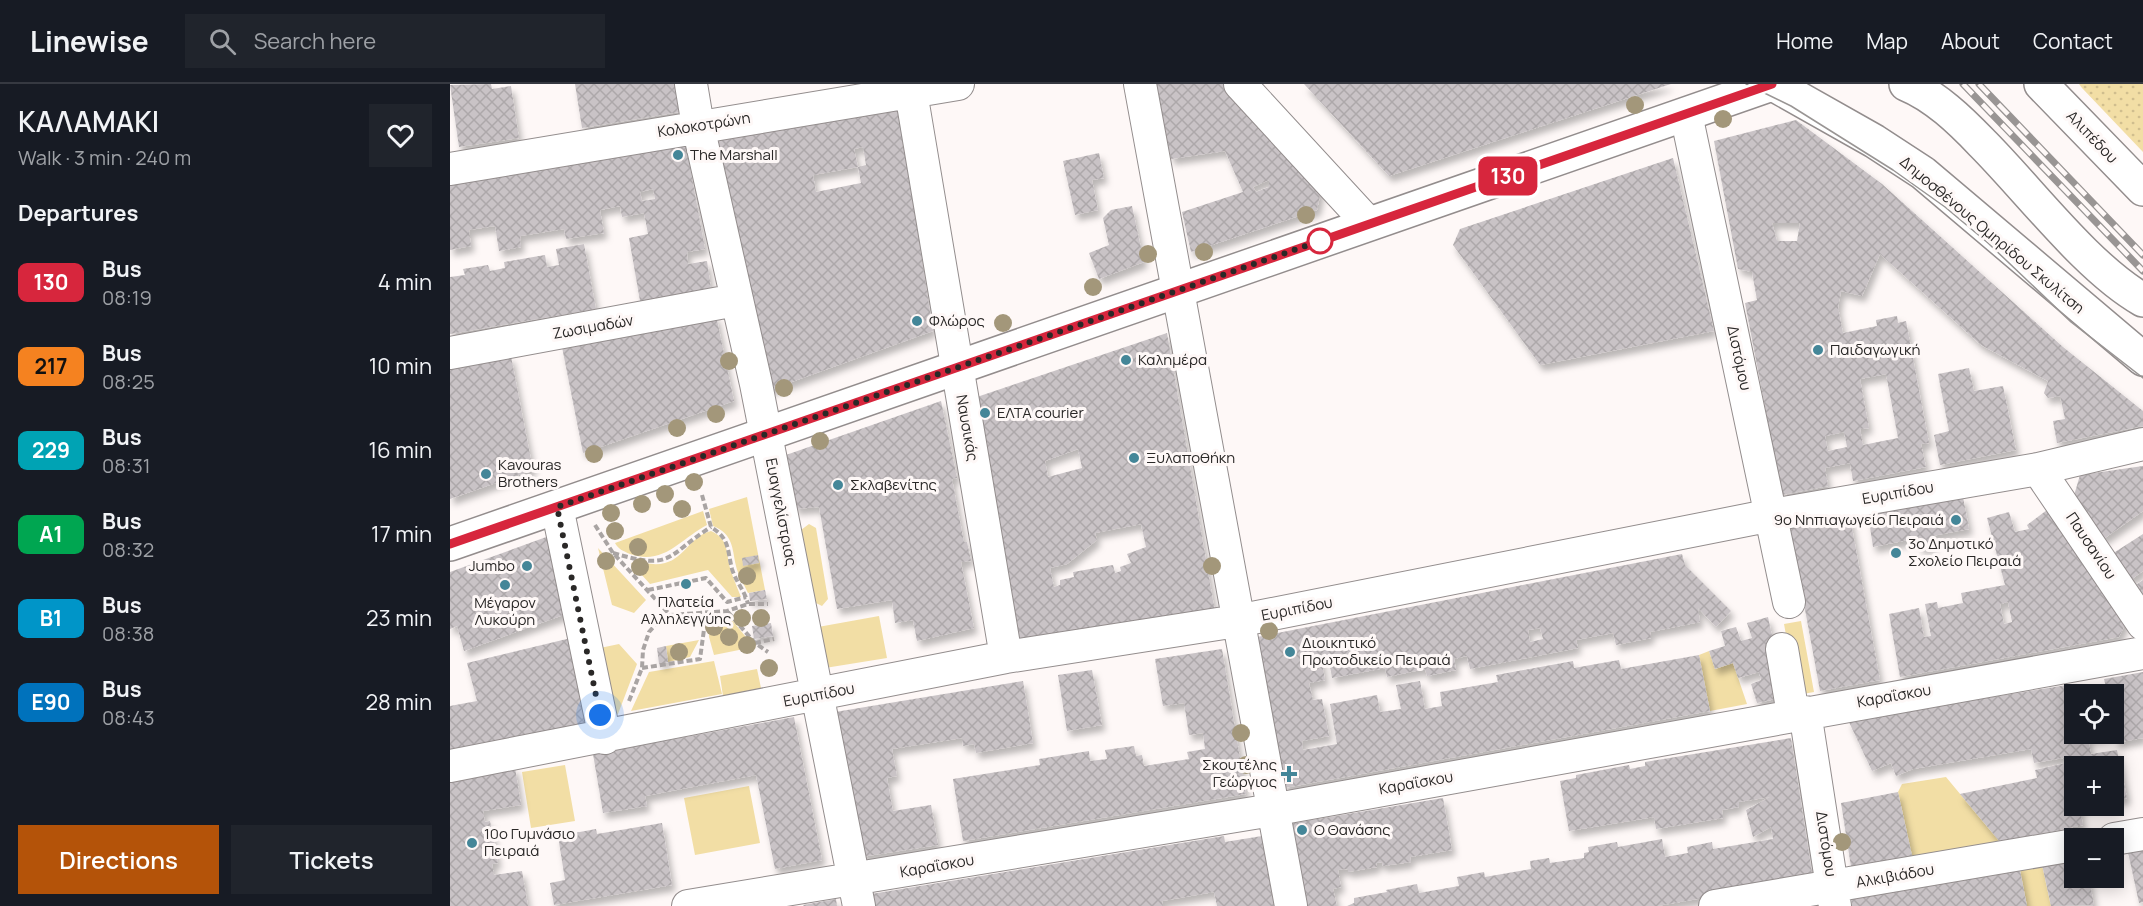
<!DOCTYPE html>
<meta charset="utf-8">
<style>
body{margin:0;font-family:Manrope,sans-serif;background:#20242c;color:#f1f3f6;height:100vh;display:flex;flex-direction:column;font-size:22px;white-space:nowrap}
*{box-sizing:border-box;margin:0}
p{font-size:20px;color:#9ea1a6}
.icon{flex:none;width:33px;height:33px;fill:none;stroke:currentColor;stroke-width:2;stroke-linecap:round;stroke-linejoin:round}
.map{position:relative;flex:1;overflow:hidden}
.details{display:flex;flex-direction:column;background:#171b24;width:450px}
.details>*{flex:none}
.badge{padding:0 12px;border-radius:9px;font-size:21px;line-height:39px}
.fabs{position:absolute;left:1614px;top:600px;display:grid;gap:12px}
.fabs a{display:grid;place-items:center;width:60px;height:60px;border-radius:0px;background:#171b24;box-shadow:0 3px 15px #0003;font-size:30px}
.you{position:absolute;width:30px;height:30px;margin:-15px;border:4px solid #fff;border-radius:50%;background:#1a73e8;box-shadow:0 0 0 9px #1a73e833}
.map>.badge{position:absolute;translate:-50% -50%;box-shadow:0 0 0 3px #fff}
h2{padding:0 18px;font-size:22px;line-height:54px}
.round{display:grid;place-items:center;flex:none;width:63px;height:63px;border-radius:0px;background:#20242c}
.head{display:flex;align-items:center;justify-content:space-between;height:102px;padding:0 18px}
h1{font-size:28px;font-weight:600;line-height:45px}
.action{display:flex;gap:12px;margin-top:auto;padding:12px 18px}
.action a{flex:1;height:69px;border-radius:0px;background:#b45309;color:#fff;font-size:24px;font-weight:600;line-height:69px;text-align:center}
.action a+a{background:#20242c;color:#f1f3f6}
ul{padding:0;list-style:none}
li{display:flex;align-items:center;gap:18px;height:84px;padding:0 18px}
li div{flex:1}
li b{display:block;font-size:22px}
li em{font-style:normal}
li .badge{min-width:66px;font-weight:700;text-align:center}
header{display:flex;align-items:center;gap:36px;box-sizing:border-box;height:84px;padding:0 30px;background:#171b24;border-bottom:2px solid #363941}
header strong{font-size:28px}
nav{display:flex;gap:33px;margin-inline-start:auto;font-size:21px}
.search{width:420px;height:54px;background:#20242c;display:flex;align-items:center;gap:15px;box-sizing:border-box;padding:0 21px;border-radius:0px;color:#9ea1a6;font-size:22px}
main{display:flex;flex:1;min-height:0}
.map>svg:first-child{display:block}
.green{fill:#f2dea5}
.park{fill:url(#park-dots)}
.building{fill:url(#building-cross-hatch);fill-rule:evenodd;filter:url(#shadow)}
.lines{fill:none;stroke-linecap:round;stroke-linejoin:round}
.minor-casing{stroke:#938d8d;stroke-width:34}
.major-casing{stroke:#938d8d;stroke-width:36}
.path{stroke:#a9a4a3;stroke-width:4;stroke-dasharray:6 3;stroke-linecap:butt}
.minor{stroke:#fff;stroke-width:32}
.major{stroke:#fff;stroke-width:33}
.tram{stroke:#999594;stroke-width:1.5}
.rail-casing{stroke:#999594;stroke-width:7}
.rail{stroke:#fef8f7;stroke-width:4.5;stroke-dasharray:14;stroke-linecap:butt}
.tree{fill:#a3977a}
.line-casing{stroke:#fff;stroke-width:14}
.line{stroke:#d7263d;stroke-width:9}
.walk{stroke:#2a2827;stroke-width:6;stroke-dasharray:0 10.8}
.poi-dot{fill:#448698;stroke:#fef8f7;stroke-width:2}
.stop-dot{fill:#fff;stroke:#d7263d;stroke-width:3}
.labels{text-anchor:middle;stroke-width:6;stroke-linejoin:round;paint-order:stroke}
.street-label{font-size:15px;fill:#2a2827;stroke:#fef8f7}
.poi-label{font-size:15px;fill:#2a2827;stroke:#fef8f7;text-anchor:start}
</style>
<header>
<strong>Linewise</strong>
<div class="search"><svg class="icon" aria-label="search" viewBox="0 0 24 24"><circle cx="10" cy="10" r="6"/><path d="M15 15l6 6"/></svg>Search here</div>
<nav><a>Home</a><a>Map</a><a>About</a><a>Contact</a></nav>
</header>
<main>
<section class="details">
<div class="head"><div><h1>ΚΑΛΑΜΑΚΙ</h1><p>Walk · 3 min · 240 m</p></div><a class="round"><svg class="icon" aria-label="heart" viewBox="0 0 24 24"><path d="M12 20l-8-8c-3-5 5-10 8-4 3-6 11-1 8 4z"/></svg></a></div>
<h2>Departures</h2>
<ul>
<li><span class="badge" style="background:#d7263d;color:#fff">130</span><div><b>Bus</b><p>08:19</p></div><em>4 min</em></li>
<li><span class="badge" style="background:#f58220;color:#111">217</span><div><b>Bus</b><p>08:25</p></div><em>10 min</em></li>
<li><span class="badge" style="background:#00a3b4;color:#fff">229</span><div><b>Bus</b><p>08:31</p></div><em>16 min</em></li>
<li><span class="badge" style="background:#00a651;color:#fff">Α1</span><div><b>Bus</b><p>08:32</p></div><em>17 min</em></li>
<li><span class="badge" style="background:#0095c8;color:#fff">Β1</span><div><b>Bus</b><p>08:38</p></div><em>23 min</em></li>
<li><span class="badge" style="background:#0072bc;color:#fff">Ε90</span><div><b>Bus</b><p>08:43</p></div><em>28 min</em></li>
</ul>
<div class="action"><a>Directions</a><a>Tickets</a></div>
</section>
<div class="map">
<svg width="1693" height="822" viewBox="0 0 1693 822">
<defs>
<pattern id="park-dots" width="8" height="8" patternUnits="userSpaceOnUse" patternTransform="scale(1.5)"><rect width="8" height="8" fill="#f2dea5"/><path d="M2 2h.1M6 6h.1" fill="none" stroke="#d0be8e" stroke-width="1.8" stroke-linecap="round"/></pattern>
<pattern id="building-cross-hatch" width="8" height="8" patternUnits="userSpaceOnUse" patternTransform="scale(1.5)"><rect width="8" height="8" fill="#c9c3c6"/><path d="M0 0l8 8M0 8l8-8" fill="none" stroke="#ada8aa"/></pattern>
<filter id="shadow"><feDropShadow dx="3.5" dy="6" stdDeviation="3" flood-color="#0004"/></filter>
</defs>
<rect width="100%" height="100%" fill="#fef8f7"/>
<path class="green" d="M297 413 315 506 298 509C294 500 288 491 286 482 282 463 283 450 263 442L259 425Z
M253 427 257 441C230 455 214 482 180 470 173 467 168 465 165 459Z
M359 440 366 444 378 515 372 522 364 518 351 446Z
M261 447C279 455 276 468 280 484 283 494 287 503 291 513H282L258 486 200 500 181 479C193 478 204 482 215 479 235 474 240 452 261 447Z
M148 464 196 516 184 529 162 521Z
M278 531 304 563 264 571 259 553 258 534Z
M429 532 437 574 375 584 368 543Z
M1351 537 1364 608 1347 611 1334 540Z
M249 556 240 573 218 578 216 562Z
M169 560 187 580 168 630H165L150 564Z
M1259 567 1265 585 1283 579 1297 620 1260 627 1249 571Z
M264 577 272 610 181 627 199 588Z
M307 585 311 604 273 612 270 592Z
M115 681 125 737 81 744 72 688Z
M1496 693 1550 758 1463 776 1448 708 1452 700Z
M299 702 310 759 245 771 234 714Z
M1591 776 1601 822H1577L1569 781Z"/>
<path class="park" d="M1629 0H1693V68L1632 4Z"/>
<path class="building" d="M41 0 42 5 61 2 69 54 9 63 0 1Z
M125 0H225L229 28 132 44Z
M705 0H779L871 107 867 126 741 168 732 128 793 108 775 67 721 75ZM819 96V103L806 108 803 103Z
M854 0H1221L939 92Z
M449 24 483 247 311 309 260 56ZM413 63 416 81 408 83 404 65ZM408 83 411 99 366 108 363 91Z
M1346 36 1432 100 1613 263 1693 327V342L1607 359 1603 337 1615 335 1610 312 1598 314 1594 309 1598 297 1531 261 1430 170 1412 212 1391 207 1388 223 1393 249 1427 242 1426 236 1447 232 1448 239 1456 237 1479 359 1471 360 1476 383 1403 397 1400 379 1375 384 1378 402 1332 411 1295 219 1307 216 1302 188 1288 185 1264 57ZM1322 139H1350L1347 157H1327ZM1436 290 1448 354 1413 361 1410 345 1419 344 1410 295ZM1394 348 1397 363 1378 367 1375 352Z
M236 61 255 165 237 168 238 180 257 177 261 205 190 217 179 154 198 150 194 129 172 133 170 122 150 126 154 149 116 155 114 145 70 152 71 163 49 167 45 142 19 146 21 162 0 166V101ZM203 105 205 115 192 117 190 108Z
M649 69 654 94 642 96 648 126 625 131 613 77Z
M1223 74 1264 247 1090 281 1003 161 1010 145Z
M682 122 694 178 649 195 639 169 659 161 653 134 661 126Z
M134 160 146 225 0 250V193L15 191 13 185 38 181 40 187 55 184 54 178 95 171 97 183 109 181 106 165Z
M266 231 284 317 133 369 112 263Z
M717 249 765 528 559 563 521 315ZM628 365 632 384 598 393 595 377ZM691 440 696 463 677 470 681 479 670 483 671 487 665 489 663 481 623 488 624 493 610 496V501L604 503 600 484 617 480 647 456 645 449Z
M61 272 83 386 0 415V283Z
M1519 284 1524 307 1553 302 1566 366 1490 381 1484 351 1499 347 1488 290Z
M491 317 507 394 502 395 514 458H517L521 477 511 478 524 544 467 557 463 536 445 539 442 516 387 525 369 423 345 425 336 371Z
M1693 382V427L1652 456 1623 415 1630 391Z
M1513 413 1519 445 1482 452 1484 462 1470 465 1468 454 1423 463 1418 430Z
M1597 426 1677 537 1669 553 1450 593 1439 530 1469 524 1474 553 1481 552 1475 520 1487 518 1488 524 1513 519 1511 509 1555 501 1537 434 1559 428 1565 448 1579 445 1577 441ZM1558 518 1562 538 1554 540 1550 520Z
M1400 433 1430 596 1370 607 1340 444Z
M1693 450V487L1679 497 1662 470Z
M99 452 116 530 14 567 7 542 0 545V488Z
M1232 470 1235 481 1281 527 1266 543 1248 524 1250 538 1200 548 1201 554 1166 561 1163 549 1126 556 1128 564 1020 585 1017 572 1004 575 1006 586 977 592 975 585 937 593 935 584 882 594 878 571 871 573 875 596 859 599 863 616 872 615 879 652 852 657 853 666 887 660 880 620 927 611 930 628 951 625 946 601 970 597 975 625 992 622 990 608 1048 598 1046 591 1123 577 1124 584 1169 576 1171 585 1249 571 1260 627 834 704 807 553ZM1090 544 1093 555 1080 558 1078 546Z
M308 471 309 479 293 482 292 474Z
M1693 496V518L1683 503Z
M315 506 317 515 300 517 299 509Z
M1318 533 1335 613 1307 619 1301 600 1311 596 1309 588 1288 594 1283 579 1265 585 1259 567 1275 562 1271 547 1286 543 1291 557 1302 554 1297 539Z
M321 539 323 552 304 555 302 542Z
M121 554 140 643 0 667V622L27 617 17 579Z
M216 562 218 578 209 580 207 564Z
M772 565 796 710 513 757 503 695 590 681 589 675 639 667 640 677 657 675 655 666 684 662 686 672 692 671 694 682 739 675 737 668 755 665 753 649 739 651 734 619 713 622 705 575Z
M642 586 652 641 617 647 608 591Z
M1693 588V654L1665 659 1664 610H1624V650H1663L1638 655 1641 670 1667 666 1677 714 1664 717V682H1624V722H1639L1630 725 1633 741 1550 758 1510 710 1587 694 1585 686 1620 678 1619 673 1584 679 1581 665 1463 685 1446 692 1441 679 1422 687 1398 636 1617 601 1618 610 1656 603 1654 595Z
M573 597 583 659 526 669 524 660 513 662 512 654 442 665 447 692 437 694 443 727 481 721 488 761 411 773 379 629Z
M344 633 372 776 325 785 306 691 195 712 197 722 153 729 143 670Z
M1341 654 1363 795 1207 822H897L904 819V814L937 808 936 806 967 800 969 809 1009 802 1007 793 1034 788 1035 793 1081 785 1080 777 1099 774 1100 779 1134 774V769L1139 768 1138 763 1167 758 1168 763 1212 755 1215 773 1238 769 1237 763 1262 758 1263 765 1323 755 1321 743 1303 753 1296 726 1320 713 1289 718V723L1272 726 1273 734 1206 745 1204 733 1119 747 1110 697 1126 694V691L1179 681 1180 685 1195 682V678Z
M65 683 71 721 33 727 35 738 40 737 48 779 42 780 44 791 72 787 78 822H0V694Z
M1448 708 1463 776 1402 789 1391 719Z
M993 714 1002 766 960 773 961 778 933 782 932 778 926 779 927 783 898 788V785L888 786 891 803 883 805 887 822H852L838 740Z
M212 739 222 801 104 821 100 799 115 796 108 752 146 745 147 750Z
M774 752 775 758 812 752 824 822H767L764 808 712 817 713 822H424L421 810Z
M1693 756V818L1689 819 1676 759Z
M1624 770V794H1639L1644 821 1601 822 1591 776Z
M1569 781 1577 822H1402L1401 814Z
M386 815 387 822H354L353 821Z"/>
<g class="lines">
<defs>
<path id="minor" d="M241 0 248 42 306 300 409 822
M690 0 841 822
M790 0 919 140
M461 8 556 573
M1236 30 1339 518
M0 85 508 0
M0 269 286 216
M1588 385 1693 540
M107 423 155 654
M1332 565 1343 630
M1355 628 1385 822
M0 682 556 573 787 537 1322 431 1588 385 1693 360
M1664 755 1693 750
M238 822 822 726 1693 569
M1265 822 1624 761"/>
<path id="major" d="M1323 0 1424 57 1473 89 1693 275
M1456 0C1485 12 1510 36 1532 59 1579 106 1637 184 1693 216
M1591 0 1693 105
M0 460 1322 0"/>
</defs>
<use href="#minor" class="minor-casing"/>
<use href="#major" class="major-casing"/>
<path class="path" d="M252 411 261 443C280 455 277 465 282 485 286 498 295 507 298 520
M145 441 163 469 220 531
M163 469C224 487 215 472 261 443
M198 506 256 494 277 518 296 513
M278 528 305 559 318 568
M305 559 324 555
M192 584 250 575 255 538
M179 617 192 584 193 566 199 548 207 539 220 531 277 527 298 520H318"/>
<use href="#minor" class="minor"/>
<use href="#major" class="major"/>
<path class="tram" d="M1296 0 1341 22 1443 86 1495 123 1538 159 1621 238 1693 294"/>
<defs>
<path id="rail" d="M1513 0 1693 187
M1529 0 1693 171"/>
</defs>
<use href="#rail" class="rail-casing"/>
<use href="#rail" class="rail"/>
</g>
<g class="tree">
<circle cx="1185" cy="21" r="9"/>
<circle cx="1273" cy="35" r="9"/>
<circle cx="856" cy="131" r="9"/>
<circle cx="754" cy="168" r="9"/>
<circle cx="698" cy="170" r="9"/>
<circle cx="643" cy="203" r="9"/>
<circle cx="553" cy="239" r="9"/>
<circle cx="279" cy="277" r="9"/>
<circle cx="334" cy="304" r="9"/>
<circle cx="266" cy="330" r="9"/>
<circle cx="227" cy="344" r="9"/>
<circle cx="370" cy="357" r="9"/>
<circle cx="144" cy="370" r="9"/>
<circle cx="244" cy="398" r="9"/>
<circle cx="215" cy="410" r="9"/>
<circle cx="192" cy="420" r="9"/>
<circle cx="232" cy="425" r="9"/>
<circle cx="161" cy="429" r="9"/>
<circle cx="165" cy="447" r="9"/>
<circle cx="188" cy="463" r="9"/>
<circle cx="156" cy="477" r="9"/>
<circle cx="762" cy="482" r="9"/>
<circle cx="190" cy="483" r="9"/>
<circle cx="297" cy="492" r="9"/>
<circle cx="292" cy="534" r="9"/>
<circle cx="311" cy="534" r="9"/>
<circle cx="264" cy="543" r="9"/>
<circle cx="819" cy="547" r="9"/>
<circle cx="279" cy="553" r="9"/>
<circle cx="297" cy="561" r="9"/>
<circle cx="229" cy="568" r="9"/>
<circle cx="319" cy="584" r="9"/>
<circle cx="791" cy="649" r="9"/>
<circle cx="796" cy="681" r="9"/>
<circle cx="1392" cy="758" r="9"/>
</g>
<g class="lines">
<defs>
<path id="line" d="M0 460 1322 0"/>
</defs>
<use href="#line" class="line-casing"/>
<use href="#line" class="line"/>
<path class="walk" d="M150 631 107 423 870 157"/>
</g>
<g class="poi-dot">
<circle cx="228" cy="71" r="6"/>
<circle cx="467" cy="237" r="6"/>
<circle cx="1368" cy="266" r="6"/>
<circle cx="676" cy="276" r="6"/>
<circle cx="535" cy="329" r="6"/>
<circle cx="684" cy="374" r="6"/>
<circle cx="36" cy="390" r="6"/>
<circle cx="388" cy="401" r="6"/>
<circle cx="1506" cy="436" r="6"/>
<circle cx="1446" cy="469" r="6"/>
<circle cx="77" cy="482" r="6"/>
<circle cx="236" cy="500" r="6"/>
<circle cx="55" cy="501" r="6"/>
<circle cx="840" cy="568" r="6"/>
<path d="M836 681h6v6h6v6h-6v6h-6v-6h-6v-6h6z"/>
<circle cx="852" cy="746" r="6"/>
<circle cx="22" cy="759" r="6"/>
</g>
<circle class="stop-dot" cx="870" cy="157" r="12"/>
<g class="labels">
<g class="street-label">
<text transform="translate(254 41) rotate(-9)" y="5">Κολοκοτρώνη</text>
<text transform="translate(1642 53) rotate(46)" y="5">Αλιπέδου</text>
<text transform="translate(1542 151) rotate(40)" y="5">Δημοσθένους Ομηρίδου Σκυλίτση</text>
<text transform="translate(143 243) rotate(-10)" y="5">Ζωσιμαδών</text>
<text transform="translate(1289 274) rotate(78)" y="5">Διστόμου</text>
<text transform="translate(517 344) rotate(80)" y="5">Ναυσικάς</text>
<text transform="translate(1448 409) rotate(-10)" y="5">Ευριπίδου</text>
<text transform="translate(331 428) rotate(79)" y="5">Ευαγγελίστριας</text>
<text transform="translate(1641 462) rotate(56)" y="5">Παυσανίου</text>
<text transform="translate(847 525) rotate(-11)" y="5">Ευριπίδου</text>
<text transform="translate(369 611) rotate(-11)" y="5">Ευριπίδου</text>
<text transform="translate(1444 612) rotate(-10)" y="5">Καραΐσκου</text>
<text transform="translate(966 699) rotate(-10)" y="5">Καραΐσκου</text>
<text transform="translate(1376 760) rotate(81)" y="5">Διστόμου</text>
<text transform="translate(487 782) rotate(-10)" y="5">Καραΐσκου</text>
<text transform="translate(1445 792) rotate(-10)" y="5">Αλκιβιάδου</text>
</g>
<g class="poi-label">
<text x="240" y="76">The Marshall</text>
<text x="479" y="242">Φλώρος</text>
<text x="1380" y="271">Παιδαγωγική</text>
<text x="688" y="281">Καλημέρα</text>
<text x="547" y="334">ΕΛΤΑ courier</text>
<text x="696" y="379">Ξυλαποθήκη</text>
<text x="48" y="386">Kavouras<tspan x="48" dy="17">Brothers</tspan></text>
<text x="400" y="406">Σκλαβενίτης</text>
<text x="1494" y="441" text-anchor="end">9o Νηπιαγωγείο Πειραιά</text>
<text x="1458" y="465">3ο Δημοτικό<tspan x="1458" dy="17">Σχολείο Πειραιά</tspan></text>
<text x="65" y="487" text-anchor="end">Jumbo</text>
<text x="236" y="523" text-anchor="middle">Πλατεία<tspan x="236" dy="17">Αλληλεγγύης</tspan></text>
<text x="55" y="524" text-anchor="middle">Μέγαρον<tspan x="55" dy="17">Λυκούρη</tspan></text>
<text x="852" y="564">Διοικητικό<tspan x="852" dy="17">Πρωτοδικείο Πειραιά</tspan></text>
<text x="827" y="686" text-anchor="end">Σκουτέλης<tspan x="827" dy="17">Γεώργιος</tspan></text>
<text x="864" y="751">Ο Θανάσης</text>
<text x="34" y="755">10ο Γυμνάσιο<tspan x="34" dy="17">Πειραιά</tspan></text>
</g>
</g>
</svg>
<div class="fabs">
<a><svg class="icon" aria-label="locate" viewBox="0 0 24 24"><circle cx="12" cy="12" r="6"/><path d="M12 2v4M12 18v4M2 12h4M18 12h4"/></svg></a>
<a>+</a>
<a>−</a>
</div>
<div class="you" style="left:150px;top:631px"></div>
<b class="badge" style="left:1058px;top:92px;background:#d7263d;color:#fff">130</b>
</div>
</main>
